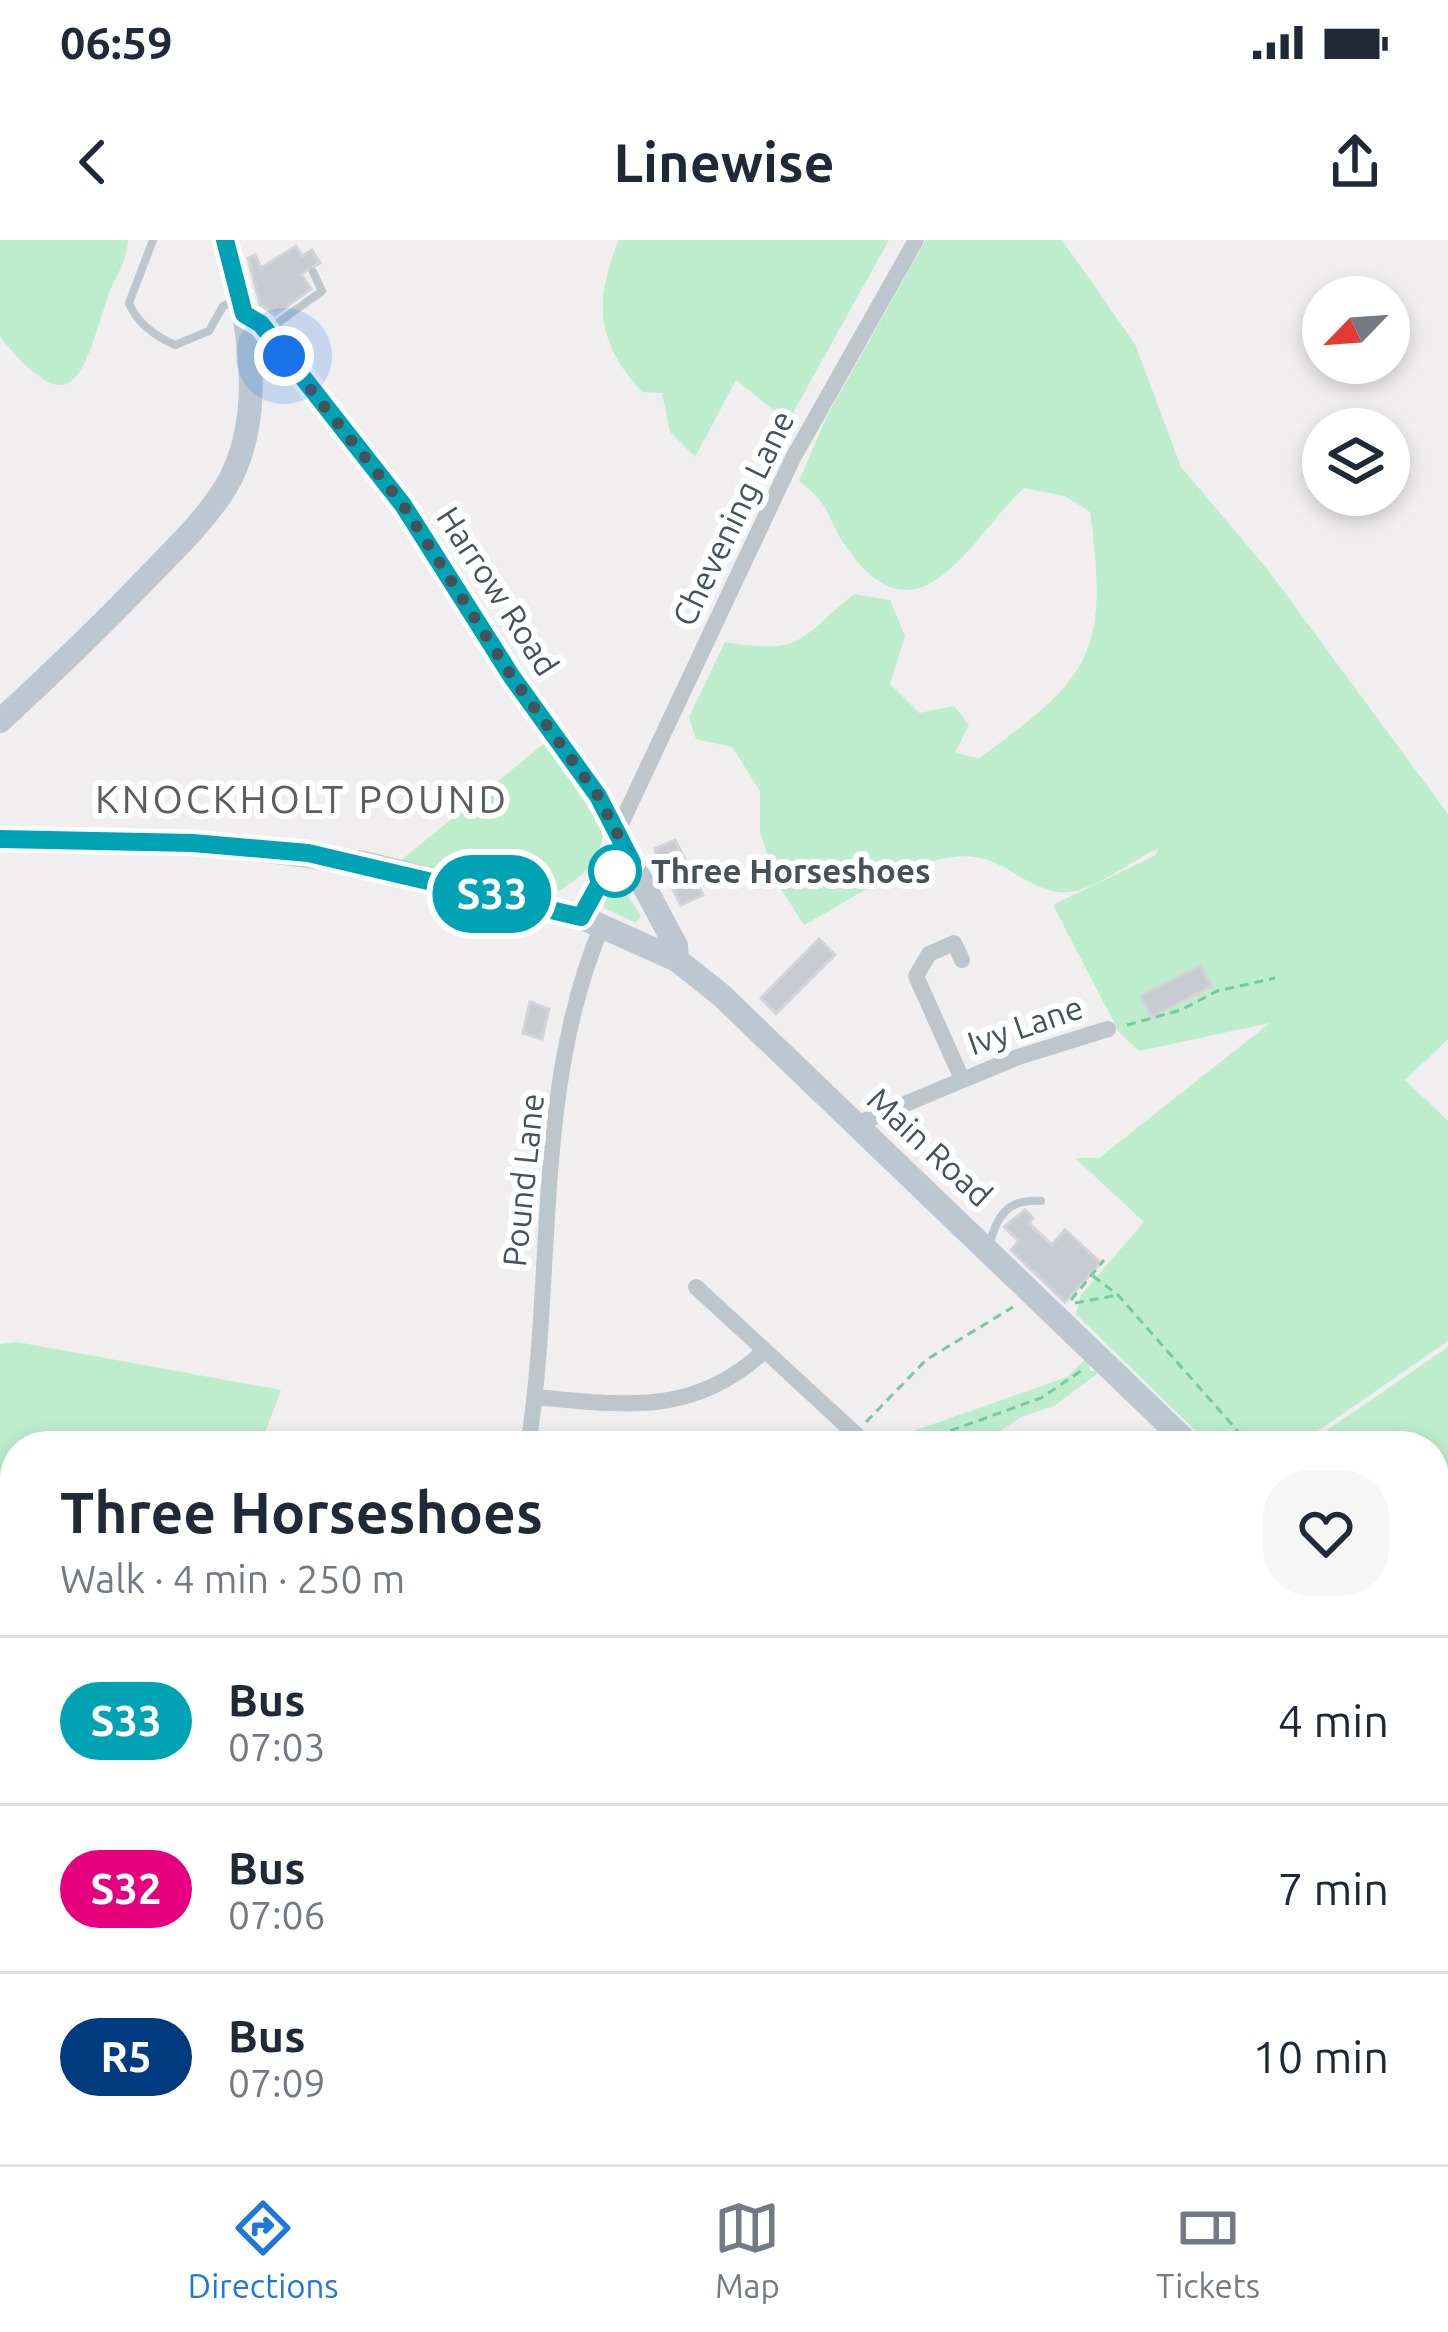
<!DOCTYPE html>
<meta charset="utf-8">
<style>
body{margin:0;font-family:Ubuntu,sans-serif;background:#f6f6f7;color:#1f2937;height:100vh;display:flex;flex-direction:column;font-size:45px;white-space:nowrap}
*{box-sizing:border-box;margin:0}
p{font-size:39px;color:#747a83}
.icon{flex:none;width:66px;height:66px;fill:none;stroke:currentColor;stroke-width:2;stroke-linecap:round;stroke-linejoin:round}
.map{position:relative;flex:1;overflow:hidden}
.sheet{position:absolute;left:0px;top:1191px;width:1449px;height:735px;display:flex;flex-direction:column;background:#fff;border-radius:48px 48px 0 0;box-shadow:0 6px 18px #0003}
.sheet>*{flex:none}
.badge{padding:0 24px;border-radius:39px;font-size:42px;line-height:78px}
.needle{width:78px;rotate:245deg}
.buttons{position:absolute;left:1302px;top:36px;display:grid;gap:24px}
.buttons a{display:grid;place-items:center;width:108px;height:108px;border-radius:50%;background:#fff;box-shadow:0 6px 18px #0003;font-size:60px}
.you{position:absolute;width:60px;height:60px;margin:-30px;border:9px solid #fff;border-radius:50%;background:#1a73e8;box-shadow:0 0 0 18px #1a73e833}
.map>.badge{position:absolute;translate:-50% -50%;box-shadow:0 0 0 6px #fff}
.round{display:grid;place-items:center;flex:none;width:126px;height:126px;border-radius:48px;background:#f6f6f7}
.summary{display:flex;align-items:center;justify-content:space-between;height:204px;padding:0 60px}
h1{font-size:57px;font-weight:700;line-height:90px}
ul{padding:0;list-style:none}
li{display:flex;align-items:center;gap:36px;height:168px;padding:0 60px;border-top:3px solid #e0e1e3}
li div{flex:1}
li b{display:block;font-size:45px}
li em{font-style:normal}
li .badge{min-width:132px;font-weight:700;text-align:center}
.status{display:flex;justify-content:space-between;align-items:center;height:84px;padding:0 60px;background:#fff;direction:ltr}
.status svg{height:33px;fill:currentColor}
header{display:flex;justify-content:space-between;align-items:center;height:156px;padding:0 60px;background:#fff;font-size:54px;font-weight:700}
.menu{display:flex;justify-content:space-around;align-items:center;height:168px;border-top:3px solid #e0e1e3;background:#fff;font-size:33px;color:#747a83}
.menu a{display:grid;justify-items:center;gap:6px}
.menu .current{color:#1e78da}
.map>svg:first-child{display:block}
.commercial{fill:#fbf4e7}
.green{fill:#bdedcd}
.building{fill:#c8cbd0;stroke:#d2d4d9;stroke-width:3}
.lines{fill:none;stroke-linecap:round;stroke-linejoin:round}
.path{stroke:#76ca9d;stroke-width:3;stroke-dasharray:9 6;stroke-linecap:butt}
.lane{stroke:#bcc6cc;stroke-width:8}
.street{stroke:#bcc6cc;stroke-width:16}
.secondary{stroke:#bcc7d1;stroke-width:24}
.line-casing{stroke:#fff;stroke-width:27}
.line{stroke:#00a3b4;stroke-width:18}
.walk{stroke:#46525a;stroke-width:12;stroke-dasharray:0 21.6}
.stop-dot{fill:#fff;stroke:#00a3b4;stroke-width:6}
.labels{text-anchor:middle;stroke-width:12;stroke-linejoin:round;paint-order:stroke}
.street-label{font-size:33px;fill:#46525a;stroke:#fff}
.stop-label{font-size:33px;font-weight:bold;fill:#46525a;stroke:#fff;text-anchor:start}
.quarter-label{font-size:39px;letter-spacing:3px;fill:#5a5e62;stroke:#fff}
</style>
<div class="status"><b>06:59</b><svg viewBox="0 0 49 12"><path d="M0 12V9h3v3zM5 12V6h3v6zM10 12V3h3v9zM15 12V0h3v12zM26 1h20v11H26zM47 4h2v5h-2z"/></svg></div>
<header><svg class="icon" aria-label="back" viewBox="0 0 24 24"><path d="M15 5l-7 7 7 7"/></svg>Linewise<svg class="icon" aria-label="share" viewBox="0 0 24 24"><path d="M12 15V3M7 8l5-5 5 5M5 13v7h14v-7"/></svg></header>
<div class="map">
<svg width="1448" height="1924" viewBox="0 0 1448 1924">
<rect width="100%" height="100%" fill="#f0eeee"/>
<path class="commercial" d="M1434 1655 1448 1666V1924H1176L1160 1911H1434Z"/>
<path class="green" d="M0 0H128C127 25 113 38 106 62 80 144 71 182 0 97Z
M619 0H889L788 182 736 140 695 217 670 192 662 153 642 152C597 103 593 62 619 0Z
M926 0H1062L1135 104 1181 227 1268 330 1448 574V799L1405 840 1448 881V1101L1296 1206H1211L1076 1074 1081 1055 1144 982 1075 918H1099L1270 783 1139 811 1119 792 1053 665 1156 615 1158 609C1130 620 1090 657 1057 652 1014 644 1000 608 946 618 895 627 849 661 804 685L776 641 760 592V551L732 507 696 499 689 477 725 402C804 415 797 400 854 354L890 360 905 396 890 444 919 473 954 466 969 485 955 513 979 518C1092 437 1109 413 1090 272L1065 256 1024 248C971 296 920 412 847 308 824 276 836 270 799 241L826 178Z
M546 502 603 591C602 624 579 638 553 655L400 621Z
M620 644 641 676 636 683 604 668 605 652Z
M17 1102 281 1150 260 1206H15V1255L0 1253V1104Z
M1448 1107V1434L1434 1421V1206H1304Z
M1088 1117 1090 1131H1101L1054 1166 1021 1177 978 1206H871L1067 1137Z
M0 1291 15 1293V1911H236L233 1924H0Z
M254 1911H376L373 1924H251Z
M810 1911H1096L1108 1924H799Z"/>
<path class="building" d="M296 6 302 16 312 10 320 23 301 34 311 49 275 75 260 64 248 18 255 15 261 28Z
M675 600 703 655 681 665 656 617 655 609Z
M819 699 835 715 776 774 761 758Z
M1200 726 1212 746 1151 777 1141 756Z
M530 762 549 769 542 799 523 793Z
M1025 970 1033 978 1029 983 1052 1005 1065 990 1101 1023 1065 1062 1011 1010 1019 1001 1004 987Z
M1434 1902 1448 1903V1924H1379L1380 1911H1434Z"/>
<g class="lines">
<path class="path" d="M1127 785 1181 770 1217 751 1275 738
M1093 1036 1118 1055 1242 1196
M1071 1060 1104 1020
M1075 1063 1118 1055
M866 1182 926 1120 1013 1067
M908 1206 1041 1158 1081 1131
M0 1548 15 1539"/>
<path class="lane" d="M153 0 129 63C137 83 155 96 175 105L209 91 223 66 234 62
M272 87 322 51 313 32
M989 1007C996 977 1007 958 1041 961
M1434 1694 1448 1687"/>
<path class="street" d="M618 590 793 218 916 0
M581 677 599 646 633 622
M962 839 916 736 929 714 954 703 962 720
M857 884 1018 817 1108 789
M696 1047 861 1199
M536 1157C624 1165 694 1177 764 1111
M528 1206C555 1035 533 848 602 686
M393 1924 396 1911"/>
<path class="secondary" d="M244 74 261 84 403 265 512 437 586 537 676 706 677 720
M0 481C50 435 98 389 145 340 173 311 202 284 224 250 269 178 249 76 225 0
M0 599 221 605 364 623 581 677 677 720 721 755 1191 1206
M1434 1451 1448 1462"/>
</g>
<g class="lines">
<defs>
<path id="line" d="M0 599 193 603 308 613 581 677 598 646 632 622 598 556 512 437 403 265 261 84 244 74 225 0"/>
</defs>
<use href="#line" class="line-casing"/>
<use href="#line" class="line"/>
<path class="walk" d="M284 116 403 265 512 437 598 556 632 622 615 631"/>
</g>
<circle class="stop-dot" cx="615" cy="631" r="24"/>
<g class="labels">
<g class="street-label">
<text transform="translate(733 278) rotate(-64)" y="12">Chevening Lane</text>
<text transform="translate(498 351) rotate(57)" y="12">Harrow Road</text>
<text transform="translate(1025 785) rotate(-19)" y="12">Ivy Lane</text>
<text transform="translate(930 907) rotate(43)" y="12">Main Road</text>
<text transform="translate(523 940) rotate(-84)" y="12">Pound Lane</text>
</g>
<g class="stop-label">
<text x="651" y="643">Three Horseshoes</text>
</g>
<g class="quarter-label">
<text x="302" y="573">KNOCKHOLT POUND</text>
</g>
</g>
</svg>
<div class="buttons">
<a><svg class="needle" viewBox="-14 -14 28 28"><path d="M0-13l5 13h-10z" fill="#e53935"/><path d="M0 13l5-13h-10z" fill="#747a83"/></svg></a>
<a><svg class="icon" aria-label="layers" viewBox="0 0 24 24"><path d="M12 4l9 5-9 5-9-5zM3 14l9 5 9-5"/></svg></a>
</div>
<div class="you" style="left:284px;top:116px"></div>
<b class="badge" style="left:492px;top:654px;background:#00a3b4;color:#fff">S33</b>
<section class="sheet">
<div class="summary"><div><h1>Three Horseshoes</h1><p>Walk · 4 min · 250 m</p></div><a class="round"><svg class="icon" aria-label="heart" viewBox="0 0 24 24"><path d="M12 20l-8-8c-3-5 5-10 8-4 3-6 11-1 8 4z"/></svg></a></div>
<ul>
<li><span class="badge" style="background:#00a3b4;color:#fff">S33</span><div><b>Bus</b><p>07:03</p></div><em>4 min</em></li>
<li><span class="badge" style="background:#e6007e;color:#fff">S32</span><div><b>Bus</b><p>07:06</p></div><em>7 min</em></li>
<li><span class="badge" style="background:#003b80;color:#fff">R5</span><div><b>Bus</b><p>07:09</p></div><em>10 min</em></li>
</ul>
</section>
</div>
<nav class="menu">
<a class="current"><svg class="icon" aria-label="directions" viewBox="0 0 24 24"><path d="M12 3l9 9-9 9-9-9zM9 14v-3h6M13 9l2 2-2 2"/></svg>Directions</a>
<a><svg class="icon" aria-label="map" viewBox="0 0 24 24"><path d="M3 6l6-2 6 2 6-2v14l-6 2-6-2-6 2zM9 4v14M15 6v14"/></svg>Map</a>
<a><svg class="icon" aria-label="tickets" viewBox="0 0 24 24"><path d="M3 7h18v10H3zM15 7v10"/></svg>Tickets</a>
</nav>
